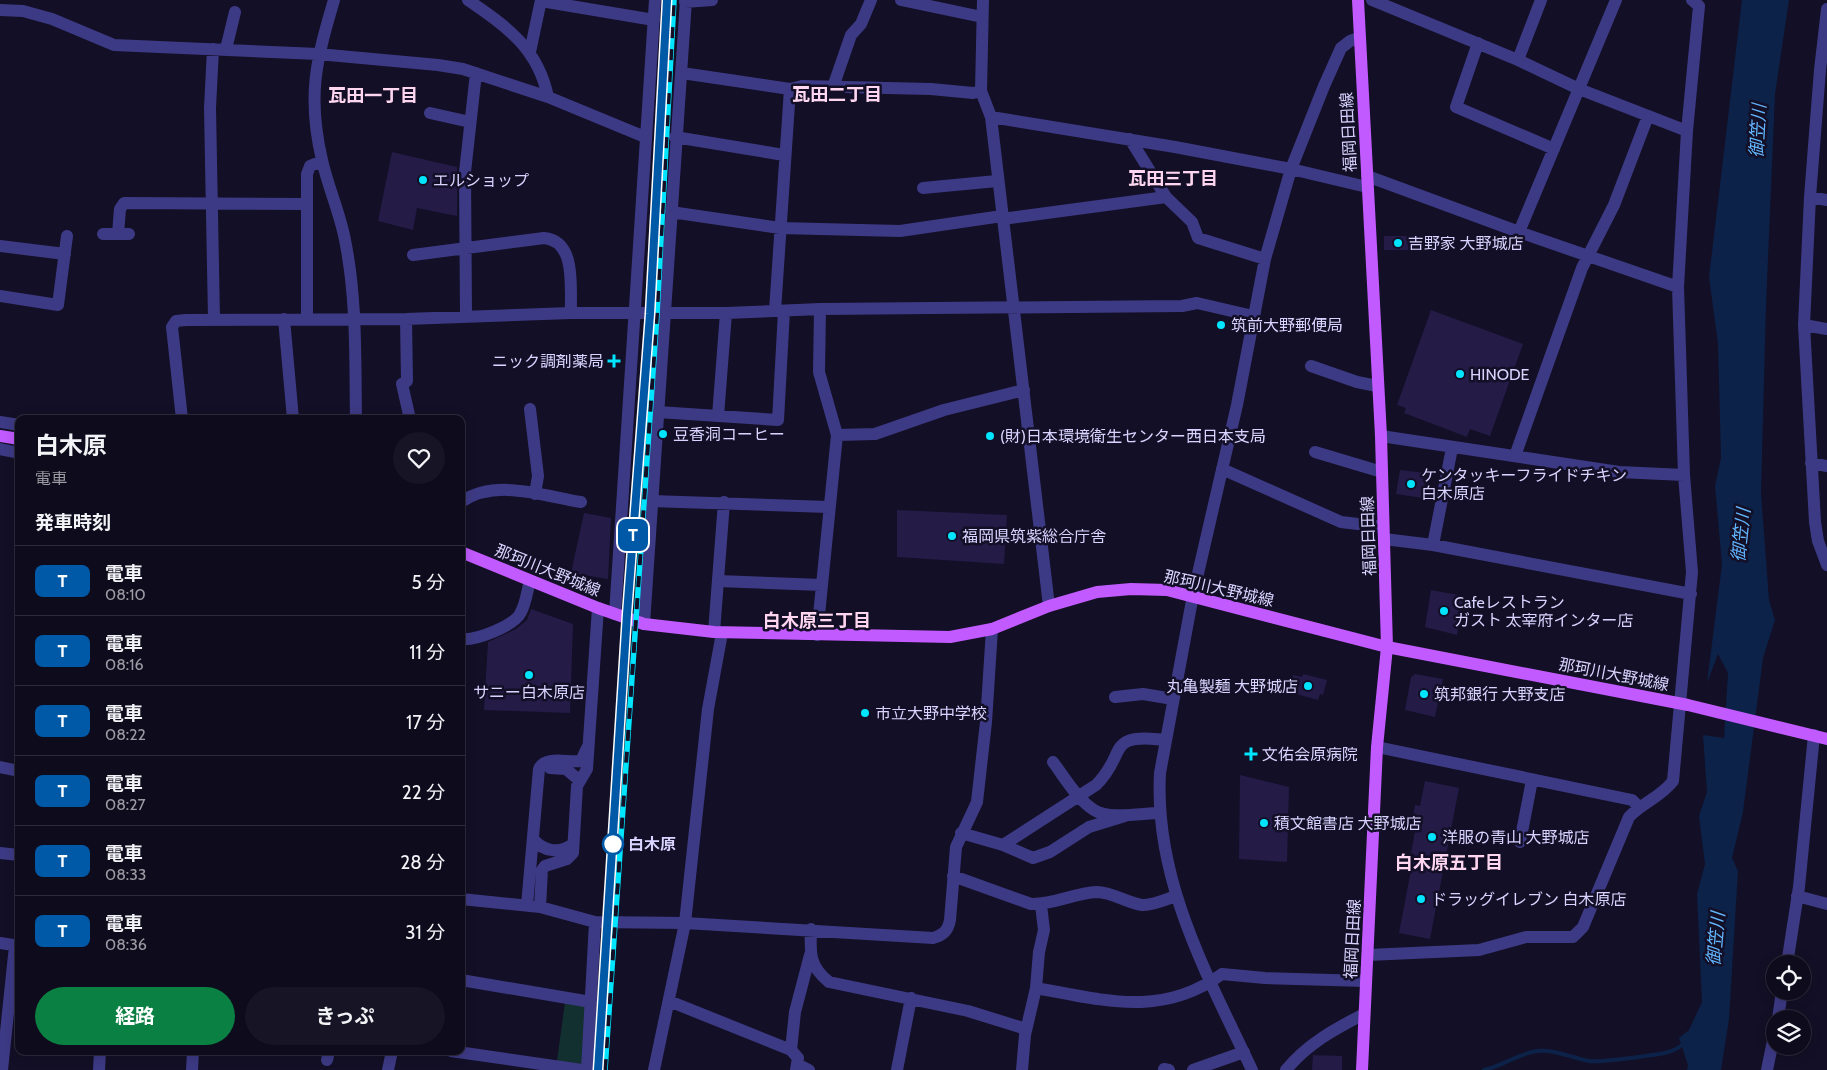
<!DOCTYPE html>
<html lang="ja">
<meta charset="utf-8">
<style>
body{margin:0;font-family:Cabin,"Noto Sans JP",sans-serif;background:#171425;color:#f1f3f6;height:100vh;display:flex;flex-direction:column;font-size:19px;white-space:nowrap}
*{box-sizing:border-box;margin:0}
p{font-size:16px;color:#9b9ba3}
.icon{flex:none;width:28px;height:28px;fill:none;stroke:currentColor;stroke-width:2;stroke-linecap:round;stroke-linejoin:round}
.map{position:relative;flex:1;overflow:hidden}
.side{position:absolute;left:15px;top:415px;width:450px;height:640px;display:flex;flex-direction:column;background:#0e0b1c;border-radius:10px;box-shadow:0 2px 12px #0003,0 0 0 1px #2e2b3b}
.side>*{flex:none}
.badge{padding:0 10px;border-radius:8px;font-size:18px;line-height:32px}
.fabs{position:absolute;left:1766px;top:955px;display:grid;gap:10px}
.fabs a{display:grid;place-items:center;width:45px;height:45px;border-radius:50%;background:#0e0b1c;box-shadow:0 2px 12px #0003,0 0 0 1px #2e2b3b;font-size:25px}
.map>.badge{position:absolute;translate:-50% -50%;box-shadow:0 0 0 2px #fff}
h2{padding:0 20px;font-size:19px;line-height:45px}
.round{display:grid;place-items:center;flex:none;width:52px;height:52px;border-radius:26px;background:#171425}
.summary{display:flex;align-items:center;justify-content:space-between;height:85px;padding:0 20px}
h1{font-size:24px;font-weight:700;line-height:38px}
.action{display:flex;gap:10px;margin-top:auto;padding:10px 20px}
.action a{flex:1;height:58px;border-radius:30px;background:#0b8043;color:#fff;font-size:20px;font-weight:700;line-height:58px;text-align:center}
.action a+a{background:#171425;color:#f1f3f6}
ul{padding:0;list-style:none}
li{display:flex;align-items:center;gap:15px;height:70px;padding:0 20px;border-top:1px solid #2e2b3b}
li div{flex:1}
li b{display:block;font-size:19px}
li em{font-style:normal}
li .badge{min-width:55px;font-weight:700;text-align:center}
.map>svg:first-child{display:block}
.green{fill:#12302f}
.water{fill:#0c2248}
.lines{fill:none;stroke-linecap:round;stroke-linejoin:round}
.stream{stroke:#0c2248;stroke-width:4}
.building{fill:#241b47}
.minor{stroke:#3d3a85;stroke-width:12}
.major{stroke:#c25bff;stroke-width:12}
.rail-casing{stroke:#00e5ff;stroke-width:5.5}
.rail{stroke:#130f26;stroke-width:4;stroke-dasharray:11;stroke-linecap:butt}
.line-casing{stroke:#fff;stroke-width:11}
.line{stroke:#0059a6;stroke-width:8}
.poi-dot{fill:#00e5ff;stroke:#130f26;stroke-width:2}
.stop-dot{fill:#fff;stroke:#0059a6;stroke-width:2.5}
.labels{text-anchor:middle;stroke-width:5;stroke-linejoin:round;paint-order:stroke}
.street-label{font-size:16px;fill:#d9d4ff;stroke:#130f26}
.poi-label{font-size:16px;fill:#d9d4ff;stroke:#130f26;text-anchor:start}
.stop-label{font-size:16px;font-weight:bold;fill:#d9d4ff;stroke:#130f26;text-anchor:start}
.neighbourhood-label{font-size:18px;font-weight:bold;fill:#ffd6f0;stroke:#130f26}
.water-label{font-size:18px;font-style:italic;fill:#62b6ff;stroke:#130f26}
</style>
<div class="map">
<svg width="1827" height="1070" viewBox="0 0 1827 1070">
<rect width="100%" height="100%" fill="#130f26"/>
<path class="green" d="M565 1002 586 1007 582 1064 557 1061Z"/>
<path class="water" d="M1742 0H1789L1775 94 1766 305 1761 493 1769 600 1775 620 1763 658 1743 812 1732 858 1738 871 1729 1019 1721 1070H1687L1688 1065 1679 1038 1689 1030 1702 1002 1697 894 1705 864 1699 816 1707 792 1703 735 1724 738 1728 673 1718 654 1707 683 1722 564 1715 486 1721 458 1718 344 1709 277Z"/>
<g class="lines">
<path class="stream" d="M1484 1070C1503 1066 1517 1054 1537 1051 1555 1049 1572 1058 1589 1061 1600 1063 1653 1055 1665 1053 1673 1051 1680 1048 1685 1042"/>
</g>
<path class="building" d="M392 152 457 167V216L417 208 413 230 378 221Z
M1384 236H1411V250H1384Z
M1431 310 1523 344 1490 436 1470 429 1467 437 1404 413 1406 408 1397 405Z
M1400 470 1426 473 1423 498 1396 494Z
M897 510 1007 515 1004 564 897 557Z
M584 513 611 518 608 579 571 573Z
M1431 590 1464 596 1457 635 1425 627Z
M531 609 573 624 570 713 484 710 488 642 516 629 527 620Z
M1303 674 1327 680 1323 695 1320 694 1318 700 1289 692 1293 675 1302 677Z
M1415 674 1443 679 1435 717 1405 710 1411 677Z
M1240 775 1289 787 1287 862 1239 859Z
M1425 781 1459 788 1430 939 1399 933 1414 854 1411 853 1417 821 1412 820 1415 805 1420 806Z
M1313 1055 1342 1056V1070H1312Z"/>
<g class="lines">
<path class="minor" d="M334 0C316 61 307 96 322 160 328 187 340 213 345 240 357 299 355 359 356 419
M468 0C507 27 538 48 548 97
M901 0 982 17
M983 0 981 91 991 117 1049 606
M1372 0 1518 60 1579 89 1687 131
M541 1 654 20
M685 2 712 0
M1827 9 1820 70 1810 197 1804 325 1815 522 1818 541 1827 565
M0 10 23 11 52 19 114 45 318 54 438 65 463 69 548 97 645 137
M1478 43 1456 107 1554 149
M213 49 210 108 214 319
M226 49 235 12
M530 52 541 0
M1518 60 1541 0
M682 73 790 89 802 86 931 89 973 93 981 91
M833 87 851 35 861 24 871 0
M430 113 470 122
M991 117 1175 147 1291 169 1367 187
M675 137 784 155
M1130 139 1166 197
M1367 176 1519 232 1678 287
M923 188 997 181
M1810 197 1827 200
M671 212 780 228 900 231 1002 216
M1002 219 1166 197 1192 222 1198 238 1265 259
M1519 232 1616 0
M103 234H129
M118 234 120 209 124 203 307 204
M0 246 65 254
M413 255 544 238C577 241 570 288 571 313
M0 296 58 305 67 236
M775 311 790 89
M466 316 465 172 476 73
M307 318V174L310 166 322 161
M284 319 293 419
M406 319 407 381 402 384 410 419
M1804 325 1827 329
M1311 366 1357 382 1377 386
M530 409 538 476 535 494
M658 412 778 420 784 311
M718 416 726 313
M182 419 172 327 176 321 186 320 406 319 571 313H726L820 309 1182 306 1197 303 1253 316
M0 422 19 425
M837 435 875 434 944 410 1024 390
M1381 436 1619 472 1684 475
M0 449 19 453
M1315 452 1382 472
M1515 456 1582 268 1614 205 1648 116
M1811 463 1827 466
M1222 469 1341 522 1383 527
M651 501 828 507
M461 502C496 478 543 496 581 502
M1384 539 1433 545 1691 594
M1433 545 1452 448
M718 581 822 585
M615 614 655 0
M644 624 686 0
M714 632 724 502
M817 635 837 435 819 372 820 309
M461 639C475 641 515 626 521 612 526 603 527 591 530 581
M1115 697 1143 694 1173 699
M1377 747 1632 800 1639 807
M1053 762C1065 778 1077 799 1094 810 1109 820 1143 813 1160 813
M0 767 19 771
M550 768 566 769 580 781
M961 833 1003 845 1096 785C1128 754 1104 732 1166 740
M533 839C544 852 560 854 573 844
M1520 842 1532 780
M1003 845 1033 858 1050 852 1089 827 1125 816
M0 853 19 855
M953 876 1031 904C1053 905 1074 893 1097 892 1112 892 1127 903 1142 905 1152 906 1167 899 1176 896
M1797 896 1827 904
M461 899 540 907 595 922 685 923 933 938C944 935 948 930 950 920L956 847 977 802 986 722 992 629
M527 905 539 769C545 755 568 763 581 761L587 748
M540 907 542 870 545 866 567 859 573 853 577 786 587 769 598 608
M811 929C810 953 809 966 829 982L968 1011 1026 1029
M0 943 19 946
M1368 955 1479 950 1526 937H1573L1583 927 1629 817C1642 803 1661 797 1673 781L1692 572 1684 475 1678 287 1687 131 1699 6 1692 0
M1787 964 1799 887 1814 735
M461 980 591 1002
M1036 988C1103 1000 1162 1018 1222 974L1265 978 1366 981
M669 1001 791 1050 798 1058 796 1070
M1778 1019 1782 991
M791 1050 795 1012 810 955
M451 1051 582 1070
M327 1060 329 1051
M797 1064 809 1070
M1164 1069 1169 1070
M2 1070 15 946
M99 1070 100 1051
M192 1070 193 1051
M388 1070 392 1051
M587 1070 595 922
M654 1070 685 923 708 709 722 633
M897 1070 911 998
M1022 1070 1025 1035 1036 988 1039 952 1044 930 1041 905
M1193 1070 1244 1052
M1252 1070C1208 976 1154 881 1160 773L1193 595 1237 405 1265 259 1291 169 1324 86 1341 48 1350 41 1359 38
M1286 1070C1307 1044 1335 1029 1364 1014
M1767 1070 1775 1031"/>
<path class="major" d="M1358 0 1381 436 1387 647 1377 747 1362 1070
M0 436 19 439
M461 552 598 608 644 624 714 632 950 637 992 629 1049 606 1097 592 1131 589 1167 590 1387 647 1688 705 1827 739"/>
<defs>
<path id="rail" d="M605 1070 657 314 674 0"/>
</defs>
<use href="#rail" class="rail-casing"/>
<use href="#rail" class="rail"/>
</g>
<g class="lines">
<defs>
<path id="line" d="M598 1070 627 614 650 314 667 0"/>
</defs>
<use href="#line" class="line-casing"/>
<use href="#line" class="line"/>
</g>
<g class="poi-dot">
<circle cx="423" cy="180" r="5"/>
<circle cx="1398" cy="243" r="5"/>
<circle cx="1221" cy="325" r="5"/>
<path d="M611.5 353.5h5v5h5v5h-5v5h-5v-5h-5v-5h5z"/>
<circle cx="1460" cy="374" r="5"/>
<circle cx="663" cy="434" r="5"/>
<circle cx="990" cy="436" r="5"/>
<circle cx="1411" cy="484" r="5"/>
<circle cx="952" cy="536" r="5"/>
<circle cx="1444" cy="611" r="5"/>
<circle cx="529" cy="675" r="5"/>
<circle cx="1308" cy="686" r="5"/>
<circle cx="1424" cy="694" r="5"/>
<circle cx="865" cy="713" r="5"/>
<path d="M1248.5 746.5h5v5h5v5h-5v5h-5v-5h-5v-5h5z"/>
<circle cx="1264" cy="823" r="5"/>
<circle cx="1432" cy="837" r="5"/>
<circle cx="1421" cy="899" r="5"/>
</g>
<circle class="stop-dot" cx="613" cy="844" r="10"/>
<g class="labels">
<g class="street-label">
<text transform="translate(1348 132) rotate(-93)" y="6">福岡日田線</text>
<text transform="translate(1368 536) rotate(-92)" y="6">福岡日田線</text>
<text transform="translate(548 570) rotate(22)" y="6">那珂川大野城線</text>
<text transform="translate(1219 588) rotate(13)" y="6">那珂川大野城線</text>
<text transform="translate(1614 674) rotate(11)" y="6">那珂川大野城線</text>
<text transform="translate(1352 939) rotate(-87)" y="6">福岡日田線</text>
</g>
<g class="poi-label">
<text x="433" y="186">エルショップ</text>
<text x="1408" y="249">吉野家 大野城店</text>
<text x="1231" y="331">筑前大野郵便局</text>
<text x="604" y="367" text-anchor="end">ニック調剤薬局</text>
<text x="1470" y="380">HINODE</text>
<text x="673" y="440">豆香洞コーヒー</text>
<text x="1000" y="442">(財)日本環境衛生センター西日本支局</text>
<text x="1421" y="481">ケンタッキーフライドチキン<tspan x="1421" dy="18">白木原店</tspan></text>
<text x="962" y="542">福岡県筑紫総合庁舎</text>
<text x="1454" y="608">Cafeレストラン<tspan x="1454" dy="18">ガスト 太宰府インター店</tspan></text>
<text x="1298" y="692" text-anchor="end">丸亀製麺 大野城店</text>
<text x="529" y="698" text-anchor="middle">サニー白木原店</text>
<text x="1434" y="700">筑邦銀行 大野支店</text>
<text x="875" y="719">市立大野中学校</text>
<text x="1262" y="760">文佑会原病院</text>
<text x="1274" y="829">積文館書店 大野城店</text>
<text x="1442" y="843">洋服の青山 大野城店</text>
<text x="1431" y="905">ドラッグイレブン 白木原店</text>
</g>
<g class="stop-label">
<text x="628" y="850">白木原</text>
</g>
<g class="neighbourhood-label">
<text x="837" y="101">瓦田二丁目</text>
<text x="373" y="102">瓦田一丁目</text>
<text x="1173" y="185">瓦田三丁目</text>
<text x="817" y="627">白木原三丁目</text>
<text x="1449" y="869">白木原五丁目</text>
</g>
<g class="water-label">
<text transform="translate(1758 131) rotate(-87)" y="6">御笠川</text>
<text transform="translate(1741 535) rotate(-84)" y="6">御笠川</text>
<text transform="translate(1716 939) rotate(-85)" y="6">御笠川</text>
</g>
</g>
</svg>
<div class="fabs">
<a><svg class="icon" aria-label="locate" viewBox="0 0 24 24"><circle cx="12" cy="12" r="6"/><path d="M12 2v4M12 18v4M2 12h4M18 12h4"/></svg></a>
<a><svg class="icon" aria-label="layers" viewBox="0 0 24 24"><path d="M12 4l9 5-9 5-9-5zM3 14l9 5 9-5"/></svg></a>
</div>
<b class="badge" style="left:633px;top:535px;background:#0059a6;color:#fff">T</b>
<section class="side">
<div class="summary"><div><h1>白木原</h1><p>電車</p></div><a class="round"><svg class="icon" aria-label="heart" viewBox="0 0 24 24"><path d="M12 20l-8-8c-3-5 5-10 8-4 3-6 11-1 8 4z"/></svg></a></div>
<h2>発車時刻</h2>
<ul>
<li><span class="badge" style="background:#0059a6;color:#fff">T</span><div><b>電車</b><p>08:10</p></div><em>5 分</em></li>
<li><span class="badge" style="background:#0059a6;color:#fff">T</span><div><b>電車</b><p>08:16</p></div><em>11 分</em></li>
<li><span class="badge" style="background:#0059a6;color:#fff">T</span><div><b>電車</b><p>08:22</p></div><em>17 分</em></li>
<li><span class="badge" style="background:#0059a6;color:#fff">T</span><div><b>電車</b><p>08:27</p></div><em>22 分</em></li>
<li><span class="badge" style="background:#0059a6;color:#fff">T</span><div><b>電車</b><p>08:33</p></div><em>28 分</em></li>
<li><span class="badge" style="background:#0059a6;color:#fff">T</span><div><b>電車</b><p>08:36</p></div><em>31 分</em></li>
</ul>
<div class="action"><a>経路</a><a>きっぷ</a></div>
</section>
</div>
